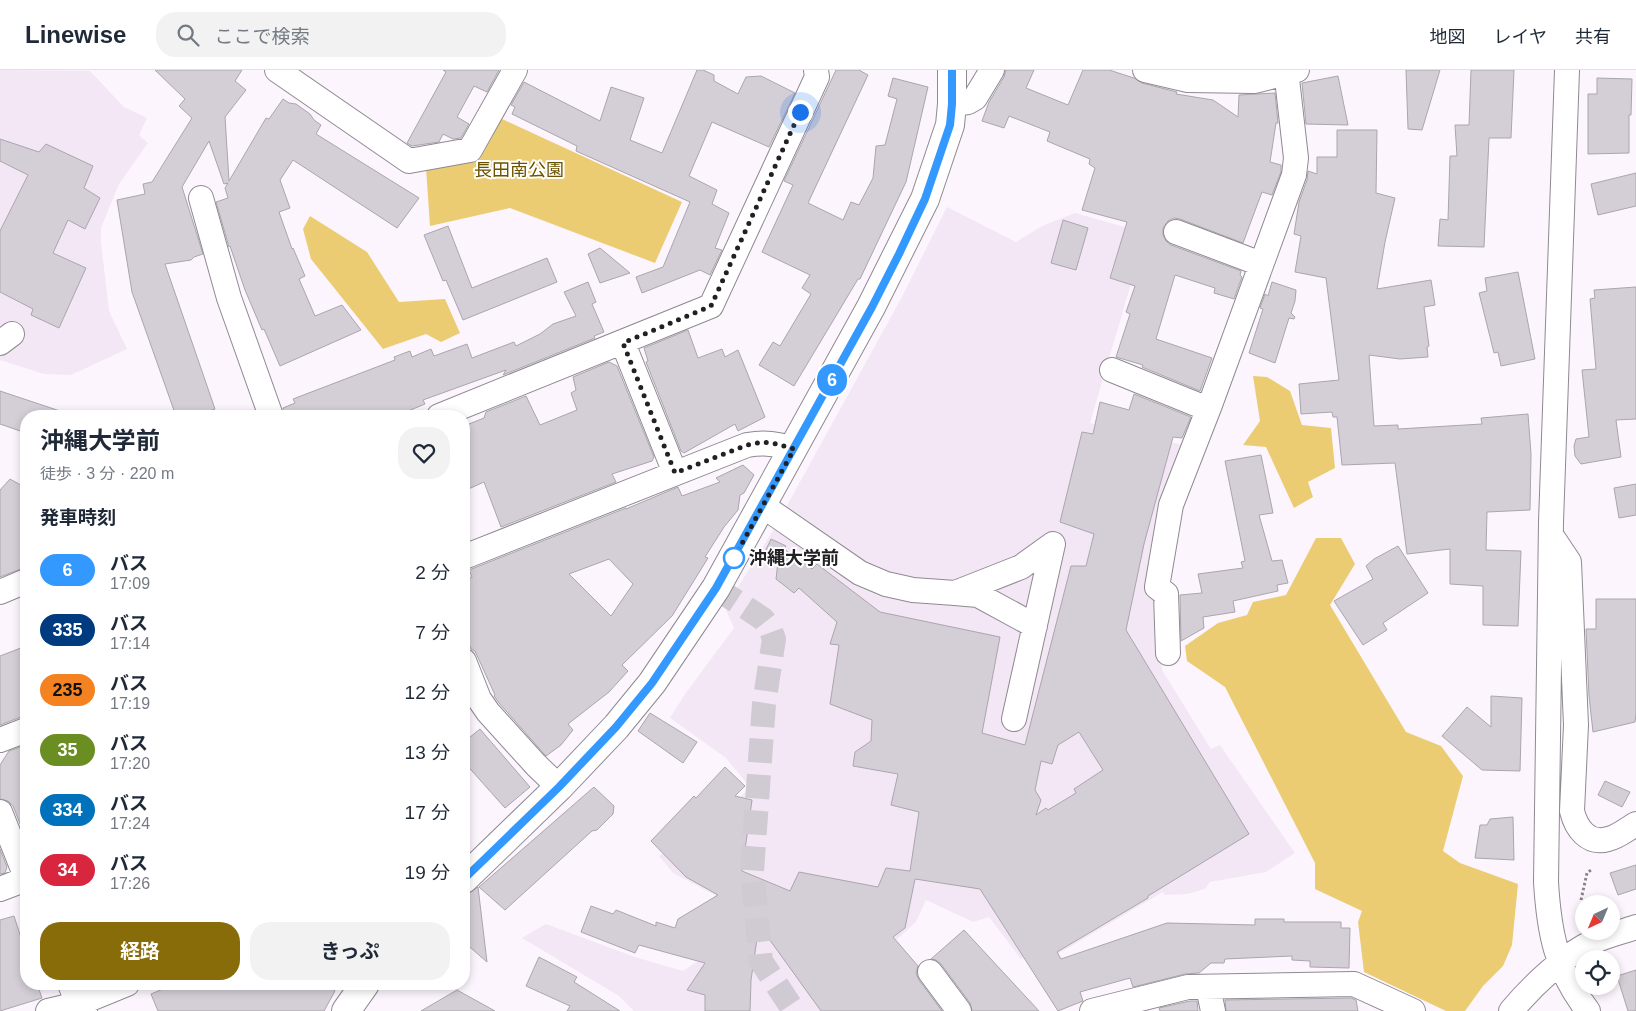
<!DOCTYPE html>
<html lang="ja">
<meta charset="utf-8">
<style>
body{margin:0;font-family:Arial,"Noto Sans JP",sans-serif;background:#f2f2f3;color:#1f2937;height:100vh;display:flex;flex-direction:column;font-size:19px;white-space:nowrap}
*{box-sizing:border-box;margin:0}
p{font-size:16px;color:#747a83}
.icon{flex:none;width:28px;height:28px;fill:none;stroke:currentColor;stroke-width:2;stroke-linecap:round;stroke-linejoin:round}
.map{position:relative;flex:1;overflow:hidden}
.panel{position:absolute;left:20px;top:340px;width:450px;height:580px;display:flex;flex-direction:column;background:#fff;border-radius:20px;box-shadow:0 2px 8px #0003}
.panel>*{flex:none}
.badge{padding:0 10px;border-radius:16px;font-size:18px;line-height:32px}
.needle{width:32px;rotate:224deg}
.fabs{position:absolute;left:1575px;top:825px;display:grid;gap:10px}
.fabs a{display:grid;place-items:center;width:45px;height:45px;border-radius:50%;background:#fff;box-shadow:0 2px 8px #0003;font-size:25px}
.you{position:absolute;width:25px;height:25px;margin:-12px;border:4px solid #fff;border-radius:50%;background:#1a73e8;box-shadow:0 0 0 8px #1a73e833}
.map>.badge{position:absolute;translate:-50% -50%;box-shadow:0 0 0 2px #fff}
h2{padding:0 20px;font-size:19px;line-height:45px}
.round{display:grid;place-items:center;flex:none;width:52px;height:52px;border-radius:20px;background:#f2f2f3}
.summary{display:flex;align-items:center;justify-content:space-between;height:85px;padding:0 20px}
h1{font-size:24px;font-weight:700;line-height:38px}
.button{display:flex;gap:10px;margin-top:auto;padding:10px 20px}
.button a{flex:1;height:58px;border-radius:20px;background:#886c0a;color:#fff;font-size:20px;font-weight:700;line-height:58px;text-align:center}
.button a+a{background:#f2f2f3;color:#1f2937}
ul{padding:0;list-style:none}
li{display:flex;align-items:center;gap:15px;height:60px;padding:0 20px}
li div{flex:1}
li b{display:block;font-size:19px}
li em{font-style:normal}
li .badge{min-width:55px;font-weight:700;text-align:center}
header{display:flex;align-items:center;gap:30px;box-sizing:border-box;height:70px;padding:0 25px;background:#fff;border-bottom:1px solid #e0e1e3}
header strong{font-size:24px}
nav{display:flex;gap:28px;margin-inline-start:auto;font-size:18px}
.search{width:350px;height:45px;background:#f2f2f3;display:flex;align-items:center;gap:12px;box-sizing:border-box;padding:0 18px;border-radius:20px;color:#747a83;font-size:19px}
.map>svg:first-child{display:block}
.built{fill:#f3e7f6}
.green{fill:#ebcc73}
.building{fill:#d4ced6;stroke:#aba5ad;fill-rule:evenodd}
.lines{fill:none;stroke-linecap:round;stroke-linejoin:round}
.minor-tunnel{stroke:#d0cad2;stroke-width:24;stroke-dasharray:24 12;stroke-linecap:butt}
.minor-casing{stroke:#8f8991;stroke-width:26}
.major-casing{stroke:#8f8991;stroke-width:30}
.path{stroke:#88848a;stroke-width:3;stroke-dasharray:2.5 2.5;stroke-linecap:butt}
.minor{stroke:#fff;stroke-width:24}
.major{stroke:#fff;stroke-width:28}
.line-casing{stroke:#fff;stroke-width:11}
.line{stroke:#39f;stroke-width:8}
.walk{stroke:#222023;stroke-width:5;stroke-dasharray:0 9}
.stop-dot{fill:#fff;stroke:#39f;stroke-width:2.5}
.labels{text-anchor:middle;stroke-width:4;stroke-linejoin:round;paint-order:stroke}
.park-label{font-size:18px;fill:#6b5401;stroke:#fff}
.stop-label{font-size:18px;font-weight:bold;fill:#222023;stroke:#fff;text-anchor:start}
</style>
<header>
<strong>Linewise</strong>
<div class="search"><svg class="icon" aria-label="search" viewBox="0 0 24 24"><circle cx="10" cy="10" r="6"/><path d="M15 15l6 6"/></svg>ここで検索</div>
<nav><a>地図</a><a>レイヤ</a><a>共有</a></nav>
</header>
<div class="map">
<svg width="1636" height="941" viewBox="0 0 1636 941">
<rect width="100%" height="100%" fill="#fcf5fe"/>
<path class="built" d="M0 0 90 1 124 37 147 48 139 65 148 73 119 114 101 158V172L109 241 127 279 71 305 44 304 0 290Z
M947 137 1016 172 1042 156 1075 143 1146 163 1090 353 1187 376 1157 523 1162 600 1211 679 1220 675 1295 783 1266 802 1210 812 1205 819 1187 824 1165 825 1163 822 1039 895 1031 884 1021 889 989 847 973 852 926 830 916 852 865 898 896 941H634L619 926 522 868 546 854 635 887 683 901 701 889 715 825 673 803 659 786 735 732 750 717 726 688 670 648 685 624 734 558 725 538 774 459 903 225Z"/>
<path class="green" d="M502 49 682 132 655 193 510 138 430 156 426 98 479 90Z
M310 146 367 182 399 232 445 229 460 263 441 272 426 264 383 279 311 189 303 159Z
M1253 306 1267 307 1290 321 1302 355 1331 358 1335 398 1308 412 1313 427 1294 438 1266 377 1243 375 1260 351Z
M1316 468H1341L1355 494 1330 535 1406 662 1441 676 1463 706 1443 781 1460 793 1518 814 1512 875 1503 896 1483 916 1465 941H1446L1364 902 1358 852 1362 841 1315 819V793L1225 617 1187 591 1185 576 1218 553 1247 545 1253 532 1286 525Z"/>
<path class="building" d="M155 0H242L235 11 246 20 225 47 229 111 266 48 269 49 283 29 289 33 296 34 310 44 314 50 321 55 316 64 419 128 397 158 293 90 280 110 290 138 279 142 292 179 293 178 305 206 299 209 315 246 342 235 361 260 280 296 264 259 262 260 245 220 230 176 229 177 216 132 228 128 225 118 228 113 224 114 209 71 182 117 203 184 194 187 191 190 165 194 215 339 193 346H176L132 222 117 130 145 124 143 114 152 112 192 48 179 36 185 29Z
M443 0H499L487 22 474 16 457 47 469 54 461 68 453 69 443 64 439 72 412 76 407 73 446 2Z
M697 0H703L714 5V11L738 24 746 7 761 6 795 23 769 77 712 52 689 106 717 120 712 134 729 143 715 178 722 180 710 205 700 200 642 223 636 207 663 197 690 132 576 81 577 76 512 44 515 37 511 35 524 12 600 51 611 17 644 28 630 70 662 83Z
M836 0H859L868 5 808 133 843 150 851 132 859 135 873 108 876 76 885 75 897 29 888 26 893 8 928 17 906 112 860 209H858L794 316 759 295 773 272 780 276 811 224 802 218 810 205 762 182 793 115 784 111Z
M1006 0H1034L1026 18 1068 35 1083 0H1109L1134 8 1142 13 1177 22 1176 24 1213 30 1238 47 1239 25 1275 23 1278 53H1276L1270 92 1281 95V102L1272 125 1262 122 1243 173 1180 149 1174 148 1168 151 1163 158V165L1166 171 1171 175 1241 201 1240 205 1242 207 1234 229 1214 223 1215 218 1175 205 1156 269 1212 288 1200 321 1142 297 1143 295 1116 287 1130 244 1126 242 1135 216 1110 208 1127 152 1082 140 1095 98 1089 94 1090 89 1047 71 1050 62 1009 46 1004 58 982 51 989 32 1004 7Z
M1406 0H1440L1422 60 1408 59Z
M1471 0H1514L1511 68H1489L1484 177 1438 176 1440 149 1448 150 1450 86H1457L1455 55H1469Z
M1338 6 1348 55 1306 54 1302 13Z
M1597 8 1632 9 1631 45H1629V83L1588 84V24H1597Z
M1337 60H1377L1376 123 1395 128 1385 172 1377 219 1431 210 1435 235 1424 237 1429 276 1427 277 1428 287 1400 289 1369 285 1374 356 1398 355V359L1482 354 1481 348 1528 344 1531 384 1530 440 1487 442 1486 480 1521 481 1518 556 1483 555V516L1450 514V479L1407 484 1395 393 1342 395 1337 347H1333L1332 342 1301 344 1299 314 1339 310 1326 208 1295 202 1301 166 1294 164 1299 132 1307 110 1308 101 1317 104V87H1337Z
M0 69 39 82 46 74 93 96 84 118 100 128 85 159 68 150 53 183 86 198 59 258 31 245 33 239 0 222V161L28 105 0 91Z
M1636 103V136L1598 145 1591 114Z
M1063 150 1088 158 1076 200 1051 193Z
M448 156 472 218 547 188 557 212 463 250 446 210 443 211 424 165Z
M600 178 630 203 600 213 588 184Z
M1518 202 1535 289 1501 296 1498 282 1494 283 1479 223 1487 221 1485 208Z
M588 212 596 232 592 234 604 262 594 266 595 268 503 305 506 300 423 330 425 334 396 346H284L283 338 295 333 293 329 395 290 394 287 410 281 412 287 431 279 434 286 467 274 472 288 514 272 516 276 540 264 553 254 576 246 564 222Z
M1272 212 1296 220 1295 231 1291 243 1295 247 1294 249 1289 248 1275 293 1249 283 1263 239 1260 238 1265 224 1268 226Z
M1636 217V349L1616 350 1621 387 1581 394 1575 386 1574 376 1576 369 1589 367 1582 300 1596 299 1590 229 1595 228 1594 220Z
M688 260 698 288 722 279 725 287 738 280 765 347 738 361 735 354 684 383 681 381 646 292 648 291 644 278Z
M609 292 617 296 654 387 652 391 612 404 616 412 501 457 484 412 464 421V356L484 348 486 342 526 326 540 355 577 340 571 323 576 320 573 307Z
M0 321 66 343V346H26V363L0 354Z
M1134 324 1191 347 1182 368 1173 367 1144 474 1126 560 1249 764 1148 826V828L1057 882 1061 889 1167 853 1255 855V849H1284V852H1341V858H1350L1349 898 1310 897V891L1292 890V886L1225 889 1224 893H1211L1199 903 1185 904 1133 917 1130 908 1080 922 1083 931 1058 941 980 819 915 809 905 858 893 867 918 896 916 903 919 910 942 941H821L759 855 751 910 750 941H705V925L687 920 705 893 639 875 635 883 581 862 591 836 613 844 616 840 656 856V852L675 858 678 849 718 825 686 807 651 771 694 726 696 728 725 697 745 716 735 726 752 730 742 801 790 821 799 802 878 817 886 798 910 801 919 742 891 735 898 704 853 696 855 682 871 671 872 650 830 634 839 575 830 574 837 552 799 518 794 523 776 509 778 492 763 486 771 469 786 476 784 479 812 499 817 494 880 542 1000 567 982 663 1025 675 1071 496H1086L1094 464 1060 452 1082 362 1093 364 1100 332 1129 340ZM1079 662 1103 700 1074 719 1076 723 1048 740 1046 738 1036 745 1041 730 1035 720 1041 691 1052 694 1058 675Z
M1261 385 1273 443 1259 445 1272 491 1282 490 1288 513 1277 515 1278 521 1233 531 1235 542 1203 547 1204 558 1181 571 1180 525 1202 523 1198 504 1243 498 1241 492 1245 491 1225 391Z
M743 395 754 405 744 423 740 425 738 440 724 457 705 487 708 488 672 546 622 595 628 601 609 622 568 654 573 660 561 675 546 686 499 633 494 626 495 625 475 581 471 579 464 561V511L472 507 469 500 626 438V439L678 417 682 426 720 412 716 408ZM609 489 633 514 611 546 569 504Z
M10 409 26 418V497L0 507V420Z
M1636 414V445L1619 448 1614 418Z
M1398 476 1428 523 1383 553 1387 560 1363 575 1334 531 1373 509 1366 496 1374 489Z
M1596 529H1636V644L1635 652 1593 662 1589 626 1586 559H1596Z
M26 576V645L0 655V586Z
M1491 626 1522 628 1520 701 1482 700 1442 666 1467 637 1491 657Z
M650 643 697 672 683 693 638 661Z
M480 659 530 717 505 738 464 692V672Z
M26 675V753L23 761 13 736 8 731 0 729V695L9 681Z
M1605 711 1630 722 1622 737 1598 725Z
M594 717 614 736 613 744 597 760 592 761 505 840 479 817Z
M1513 747 1514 790 1475 788 1480 755H1487L1490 749Z
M0 779 7 797 5 803 0 804Z
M1636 795V819L1618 825 1610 803Z
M478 817 487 892 464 872V824H468Z
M14 846 26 883V914H37L42 928 0 941V850Z
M964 860 1039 941H972L970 933 941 894 936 890 931 889Z
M539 887 577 907 574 912 620 941H567L570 936 526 916Z
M1636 900V941H1628L1617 906Z
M175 914H325L335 921 324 941H158L151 924Z
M457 920 495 941H421Z
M1351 928 1356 930 1358 941H1226L1225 930Z
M1190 931H1197L1198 941H1160L1159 938Z"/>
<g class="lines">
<path class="minor-tunnel" d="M716 518 763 549 770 558 774 569 764 634 752 801 761 891 794 941"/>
<defs>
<path id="minor" d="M277 0 409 91 470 80 515 0
M1145 0 1188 10 1255 11 1297 0
M1567 0 1551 452 1546 812C1549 862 1556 900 1588 941
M952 34 968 32 975 28 992 0
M201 128 229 228 271 346
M1176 162 1261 194
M0 273 12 264
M623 273 675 403
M1112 300 1208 339
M439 346 711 236 817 7 816 0
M763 436 860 503 886 514 913 520 955 523 1021 497 1053 474 1014 649
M1551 465 1569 492 1576 655 1572 741C1576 758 1588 775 1608 769 1618 767 1627 759 1636 754
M464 487 747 375C766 372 776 374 794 379
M0 522 26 511
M955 523 978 525 1035 556
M1168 583 1166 524 1157 517 1171 435 1210 335 1294 105 1296 88 1286 0
M464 591 479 629 488 642 536 695 559 717
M0 670 26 660
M0 742 26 807
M0 819 26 809
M930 902 959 941
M1208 917 1213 941
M48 941 78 934 70 914
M85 941 78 934 127 914
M1092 941 1188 917 1354 914 1413 941
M1511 941C1532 916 1565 884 1595 871 1608 865 1622 862 1636 857"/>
<path id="major" d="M464 809 559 717 616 657 652 613 716 518 871 237 925 129 950 55 952 34V0
M346 941 365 914"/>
</defs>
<use href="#minor" class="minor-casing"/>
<use href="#major" class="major-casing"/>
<path class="path" d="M1581 830 1587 803 1591 800"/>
<use href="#minor" class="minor"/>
<use href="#major" class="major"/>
</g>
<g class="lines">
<defs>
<path id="line" d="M464 809 559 717 616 657 652 613 716 518 872 237 899 184 925 129 950 55 952 34V0"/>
</defs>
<use href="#line" class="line-casing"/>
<use href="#line" class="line"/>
<path class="walk" d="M734 488 794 379 777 374 763 372 747 375 675 403 623 273 711 236 800 42"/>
</g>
<circle class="stop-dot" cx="734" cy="488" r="10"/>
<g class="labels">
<g class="park-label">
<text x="519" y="106">長田南公園</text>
</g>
<g class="stop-label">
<text x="749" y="494">沖縄大学前</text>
</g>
</g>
</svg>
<div class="fabs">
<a><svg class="needle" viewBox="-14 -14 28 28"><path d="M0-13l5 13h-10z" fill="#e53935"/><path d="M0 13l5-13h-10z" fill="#747a83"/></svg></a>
<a><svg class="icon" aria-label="locate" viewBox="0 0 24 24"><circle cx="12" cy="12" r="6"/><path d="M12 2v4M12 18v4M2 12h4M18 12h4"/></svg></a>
</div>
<div class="you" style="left:800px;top:42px"></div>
<b class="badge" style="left:832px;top:310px;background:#39f;color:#fff">6</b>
<section class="panel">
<div class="summary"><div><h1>沖縄大学前</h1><p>徒歩 · 3 分 · 220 m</p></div><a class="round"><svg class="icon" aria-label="heart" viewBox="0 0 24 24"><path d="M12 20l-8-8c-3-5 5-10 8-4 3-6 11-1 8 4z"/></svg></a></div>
<h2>発車時刻</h2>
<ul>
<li><span class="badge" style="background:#39f;color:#fff">6</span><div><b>バス</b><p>17:09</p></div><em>2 分</em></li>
<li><span class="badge" style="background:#003b80;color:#fff">335</span><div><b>バス</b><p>17:14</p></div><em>7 分</em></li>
<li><span class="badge" style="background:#f58220;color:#111">235</span><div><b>バス</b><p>17:19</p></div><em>12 分</em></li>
<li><span class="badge" style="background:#6b8e23;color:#fff">35</span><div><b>バス</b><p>17:20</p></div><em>13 分</em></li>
<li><span class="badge" style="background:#0072bc;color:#fff">334</span><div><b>バス</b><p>17:24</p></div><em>17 分</em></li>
<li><span class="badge" style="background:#d7263d;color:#fff">34</span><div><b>バス</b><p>17:26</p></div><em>19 分</em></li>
</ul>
<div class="button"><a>経路</a><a>きっぷ</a></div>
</section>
</div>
